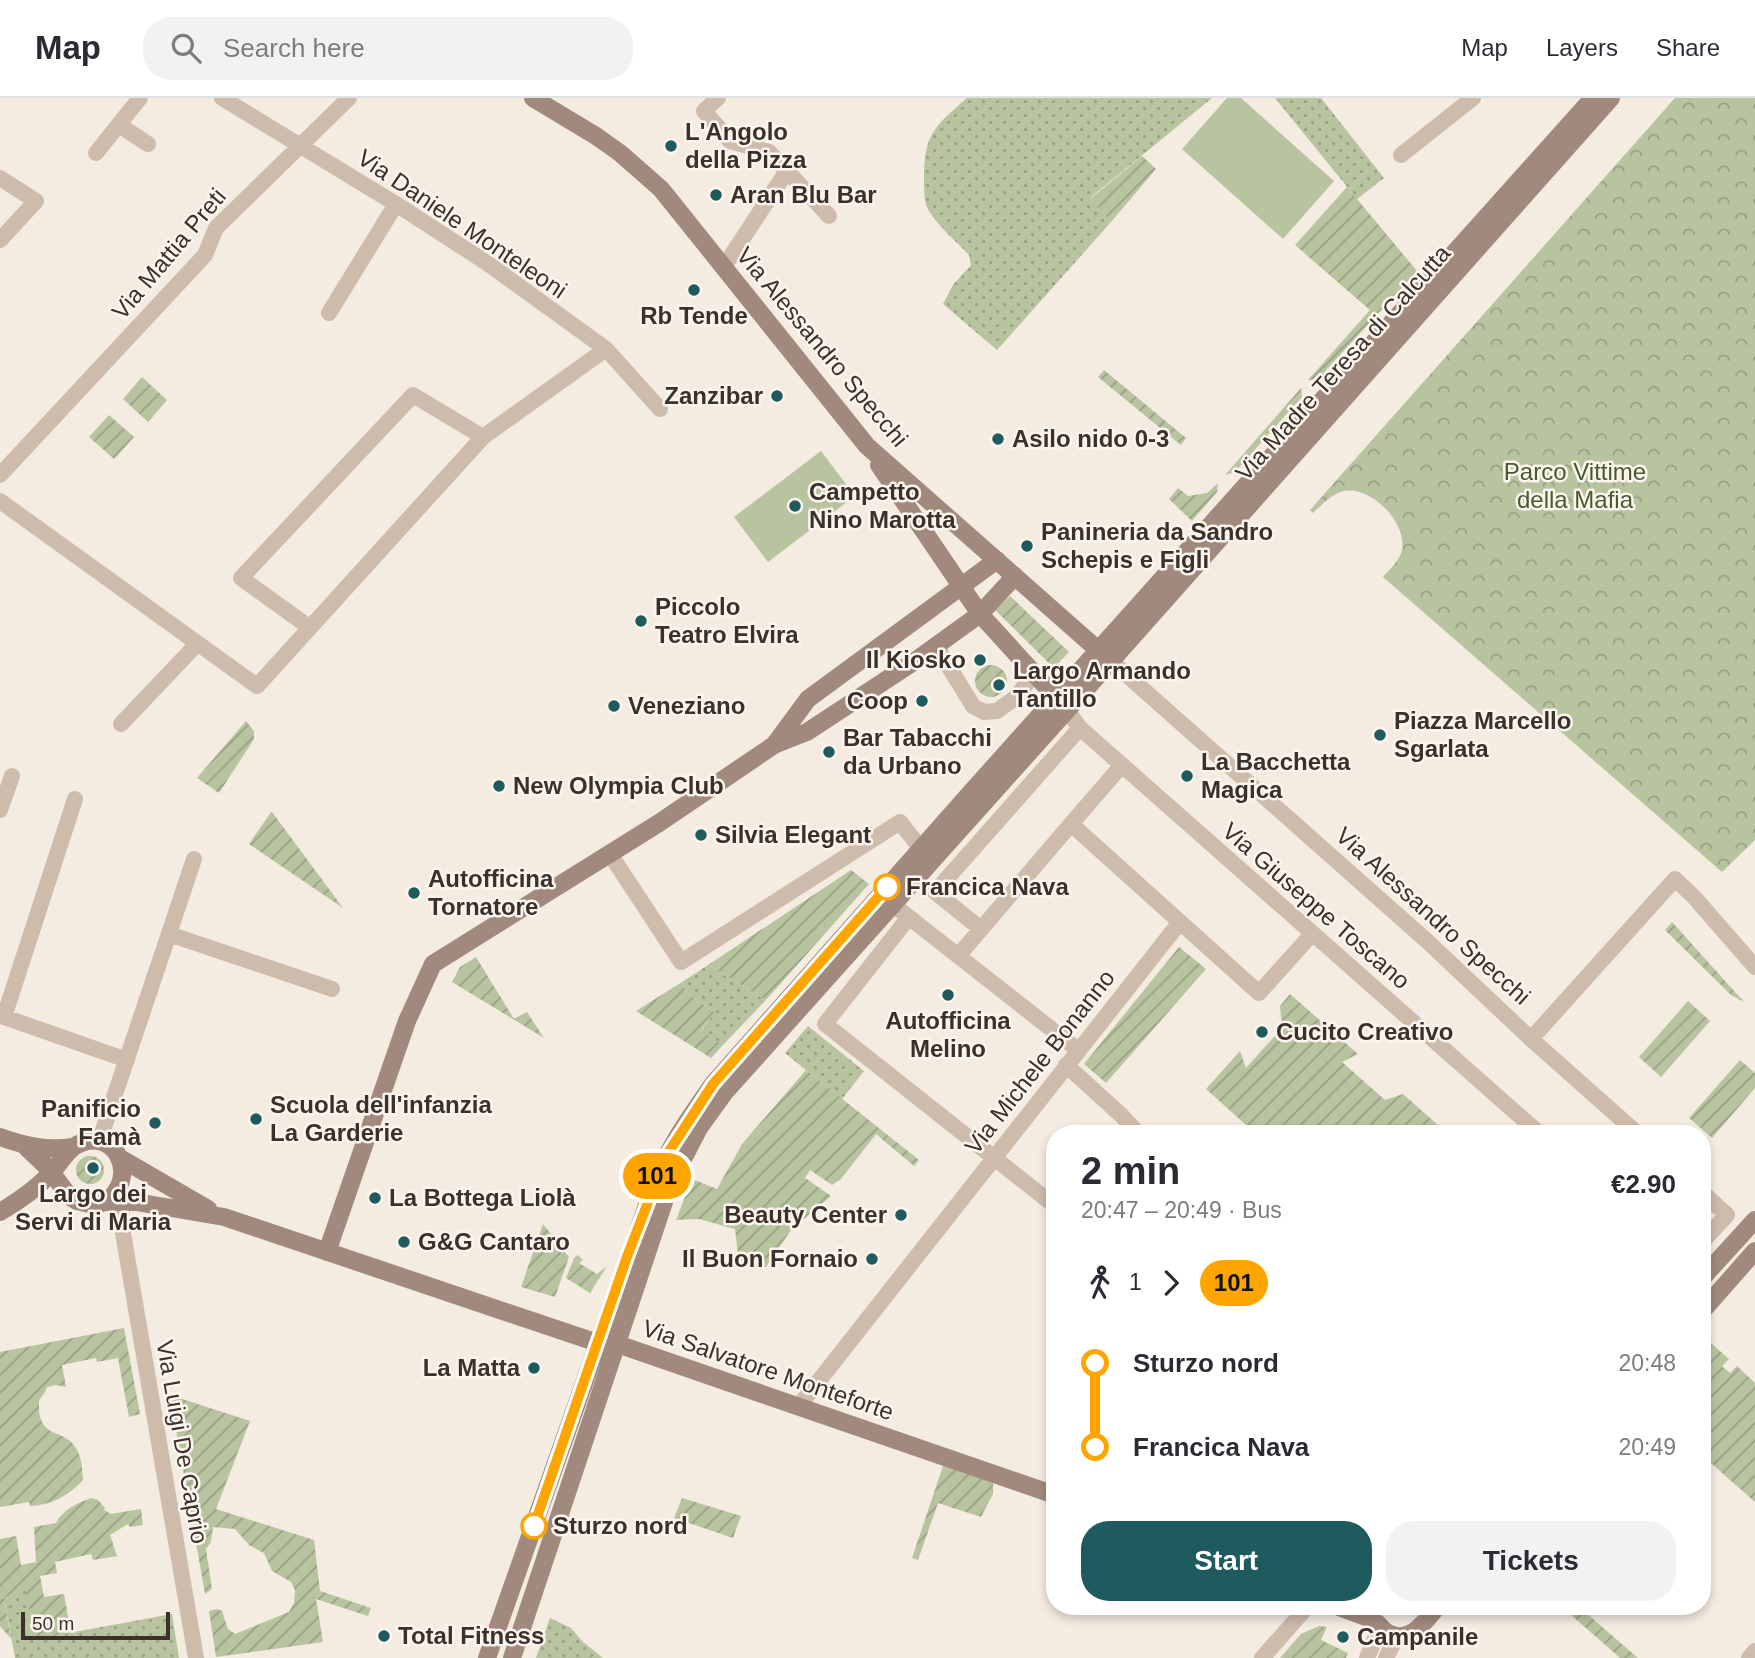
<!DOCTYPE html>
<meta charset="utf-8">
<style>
body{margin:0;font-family:Arial,sans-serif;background:#f2f2f3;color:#2b2b33;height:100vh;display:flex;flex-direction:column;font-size:26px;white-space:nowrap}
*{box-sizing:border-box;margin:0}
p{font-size:23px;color:#7c7c81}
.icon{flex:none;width:38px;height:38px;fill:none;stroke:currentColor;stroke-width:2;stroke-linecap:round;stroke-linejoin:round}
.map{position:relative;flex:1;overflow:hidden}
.side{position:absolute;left:1046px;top:1027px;width:665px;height:490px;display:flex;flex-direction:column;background:#fff;border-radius:28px;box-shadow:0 4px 10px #0003}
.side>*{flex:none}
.badge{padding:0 14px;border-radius:23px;font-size:24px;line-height:46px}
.scale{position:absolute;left:21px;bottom:18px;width:149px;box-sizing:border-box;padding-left:7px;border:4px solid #3b302b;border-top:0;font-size:19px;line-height:24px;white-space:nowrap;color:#3b302b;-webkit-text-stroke:5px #fbf5ee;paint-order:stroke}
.map>.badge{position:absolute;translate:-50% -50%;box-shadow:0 0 0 4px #fff}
.legs{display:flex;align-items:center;gap:10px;height:77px;padding:0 35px;font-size:23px}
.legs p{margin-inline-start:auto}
.head{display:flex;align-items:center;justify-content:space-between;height:119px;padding:0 35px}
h1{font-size:38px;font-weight:700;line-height:52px}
.cta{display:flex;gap:14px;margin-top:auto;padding:14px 35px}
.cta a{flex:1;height:80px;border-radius:28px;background:#1f5a5e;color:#fff;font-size:28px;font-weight:700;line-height:80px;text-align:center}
.cta a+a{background:#f2f2f3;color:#2b2b33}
ul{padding:0 35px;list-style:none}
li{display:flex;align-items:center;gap:24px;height:84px;font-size:26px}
li i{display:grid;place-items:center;width:10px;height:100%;margin:0 9px;background:currentColor}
li i::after{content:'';width:18px;height:18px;margin:-9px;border:5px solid;border-radius:50%;background:#fff}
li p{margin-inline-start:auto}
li:first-child i{background:linear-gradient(#0000 50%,currentColor 0)}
li:last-child i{background:linear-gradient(currentColor 50%,#0000 0)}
header{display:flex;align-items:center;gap:42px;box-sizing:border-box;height:98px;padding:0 35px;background:#fff;border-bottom:2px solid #e1e1e2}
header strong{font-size:33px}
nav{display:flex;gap:38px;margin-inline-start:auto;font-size:24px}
.search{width:490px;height:63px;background:#f2f2f3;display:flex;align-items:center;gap:18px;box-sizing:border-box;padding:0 24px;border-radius:28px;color:#7c7c81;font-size:26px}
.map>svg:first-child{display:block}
.grass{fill:url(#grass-dots)}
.forest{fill:url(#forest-crowns)}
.garden{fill:url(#garden-furrows)}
.pitch{fill:#b8c4a0}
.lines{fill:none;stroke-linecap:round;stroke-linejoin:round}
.street{stroke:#cdbbac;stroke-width:16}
.secondary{stroke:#a18a7d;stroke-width:18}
.line-1-casing{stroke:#fff;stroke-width:16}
.line-1{stroke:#ffa500;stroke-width:10}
.poi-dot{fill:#1f5a5e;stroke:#fbf5ee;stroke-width:2.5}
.stop-1-dot{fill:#fff;stroke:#ffa500;stroke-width:3.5}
.labels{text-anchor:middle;stroke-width:5;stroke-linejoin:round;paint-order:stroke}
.poi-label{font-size:24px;font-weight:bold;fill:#3b302b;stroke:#fbf5ee;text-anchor:start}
.street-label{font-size:24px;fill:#3b302b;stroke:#fbf5ee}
.park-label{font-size:24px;fill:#4a5a2e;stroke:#fbf5ee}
.stop-label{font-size:24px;font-weight:bold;fill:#3b302b;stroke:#fbf5ee;text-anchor:start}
</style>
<header>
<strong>Map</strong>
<div class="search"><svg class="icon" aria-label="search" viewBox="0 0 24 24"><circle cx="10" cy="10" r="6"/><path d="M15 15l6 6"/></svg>Search here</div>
<nav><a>Map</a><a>Layers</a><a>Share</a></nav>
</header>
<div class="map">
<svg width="1755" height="1560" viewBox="0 0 1755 1560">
<defs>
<pattern id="grass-dots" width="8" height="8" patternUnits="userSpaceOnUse" patternTransform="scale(1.75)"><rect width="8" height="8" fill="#b8c4a0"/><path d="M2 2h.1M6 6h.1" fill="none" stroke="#97a083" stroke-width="1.8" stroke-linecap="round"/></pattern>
<pattern id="forest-crowns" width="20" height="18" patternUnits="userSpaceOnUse" patternTransform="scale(1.75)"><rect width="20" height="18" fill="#b8c4a0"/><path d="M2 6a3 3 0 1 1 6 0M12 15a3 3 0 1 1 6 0" fill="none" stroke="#97a083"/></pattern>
<pattern id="garden-furrows" width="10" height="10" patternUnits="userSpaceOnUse" patternTransform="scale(1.75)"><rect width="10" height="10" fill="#b8c4a0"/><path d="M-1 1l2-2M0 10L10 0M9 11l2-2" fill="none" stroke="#97a083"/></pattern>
</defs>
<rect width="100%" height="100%" fill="#f4ebe1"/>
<path class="grass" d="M967 0H1212L1090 100 1111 124 997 252 943 206 953 187 971 167 969 157C956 143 939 129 929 113 924 106 924 91 924 81 924 36 934 29 967 0Z
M1275 0H1321L1384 80 1357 101Z
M708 867 766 902 723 947 701 934 714 914 688 896 682 884Z
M808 928 864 973 842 1001 785 955Z
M25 1489 36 1541 172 1516 179 1560H15L4 1500Z
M550 1520 571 1530 583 1544 603 1560H536Z"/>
<path class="forest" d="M1675 0H1755V742L1722 774 1383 479C1390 471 1400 462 1402 452 1407 425 1372 388 1344 393 1331 396 1322 407 1313 415L1310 412Z"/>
<path class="garden" d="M1142 58 1156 71 1111 124 1090 101Z
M1347 89 1417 173 1318 281 1308 282 1370 212 1295 147Z
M1104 272 1186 340 1181 347 1098 279Z
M142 279 167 302 148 324 123 301Z
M1301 290 1302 299 1235 374 1225 377Z
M109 317 134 339 114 361 89 339Z
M1218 385 1217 394 1192 423 1169 401 1178 390 1188 398 1207 395Z
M1010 498 1069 554 1054 570 995 512Z
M975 583a16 16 0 1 1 32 0a16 16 0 1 1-32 0Z
M246 623 254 633V641L219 695 197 680Z
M271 714H272L343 810 249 746Z
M851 772 869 786 766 902 708 867Z
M1672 824 1744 904 1731 897 1665 832Z
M1179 849 1206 871 1106 985 1084 966Z
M476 859 514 921 527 914 544 940 452 884 460 869Z
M682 884 688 896 714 914 701 933 723 947 711 960 636 913Z
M1290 896 1358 956 1342 964 1385 1002 1403 996 1448 1036H1256L1206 991 1240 953 1246 970 1282 930 1280 908Z
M1688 903 1710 923 1661 979 1639 959Z
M1740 962 1755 975V990L1712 1040 1689 1020Z
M806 972 919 1062 914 1068 876 1036 841 1081 832 1087 810 1072 805 1080 831 1098 791 1132 766 1169 739 1165 735 1131 699 1121 676 1122 692 1081 717 1091 742 1046Z
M76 1072a14 14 0 1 1 28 0a14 14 0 1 1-28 0Z
M543 1126 569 1159 555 1199 521 1189Z
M578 1157 583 1162 579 1165 597 1176 607 1168 590 1195 566 1180 574 1160Z
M124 1230 140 1316 129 1319 118 1260 97 1264 96 1260 62 1267 66 1289 56 1287 47 1289C45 1296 42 1297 39 1303 39 1305 39 1313 39 1314 43 1339 61 1332 73 1346 82 1356 82 1370 83 1382 68 1398 52 1407 30 1408L29 1404 0 1409V1254Z
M1704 1239 1729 1261 1722 1268 1730 1275 1737 1268 1755 1285V1404L1703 1358Z
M170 1297 250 1323 216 1411 314 1442 320 1493 371 1510 368 1518 316 1501 323 1544 216 1559 209 1513 217 1511 222 1513 228 1531 235 1536 289 1514 294 1505 295 1492 291 1484 272 1473 264 1455 249 1447 235 1431 213 1429 211 1444 206 1451 212 1491 205 1496Z
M943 1368 993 1384V1396L981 1419 938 1405 918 1462 912 1460Z
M91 1400 98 1402 105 1410 104 1412 111 1416 141 1411 143 1427 130 1429 128 1426 110 1437 117 1458 93 1462 91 1456 55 1464 57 1475 40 1478 44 1499 64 1496 71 1535 35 1541 25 1490 4 1500 11 1541 0 1528V1441L16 1438 21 1467 36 1464 34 1429 56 1425C63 1411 78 1405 91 1400Z
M682 1400 741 1418 733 1440 674 1420Z
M1562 1509H1579L1638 1560H1620Z
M1319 1528 1327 1529 1321 1542 1348 1555 1346 1560H1280L1301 1536Z"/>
<path class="pitch" d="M1227 0H1241L1334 83 1283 141 1182 51Z
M821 353 855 398 768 464 734 419Z"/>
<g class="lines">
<path class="street" d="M222 0 396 106 487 165 606 251 660 311
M718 0 704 13 730 43 769 54 787 73 723 170
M119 27 148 46
M96 55 140 0
M1401 57 1473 0
M787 73 829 118
M0 80 36 103 0 142
M329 215 396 106
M0 377 205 157 216 130 349 0
M0 403 257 588 483 339 606 251
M309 529 241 480 413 297 483 339
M936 548 973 608 984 614 997 613 1015 600 1035 575
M1111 563 1427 843 1531 941 1638 1036
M1066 611 1080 630 1540 1036
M121 626 197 546
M1122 667 1071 726 1259 895 1312 836
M75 701 4 919 127 962
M0 712 12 678
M610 756 681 864 900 724 921 751
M892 806 1078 952
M909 819 825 926 1055 1108
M981 831 935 794 1080 630
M169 836 332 891
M958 858 1071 726
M1531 941 1675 781 1694 799 1755 869
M1066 967 1121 1017 1139 1036
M99 1044 194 761
M120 1093 123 1135 196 1560
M1703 1095 1727 1117 1703 1143
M799 1308 1180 824
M1262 1560 1308 1508
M1367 1560 1380 1528
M1386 1560 1397 1538
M1749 1560 1755 1553"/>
<path class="secondary" d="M533 0 596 38 620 55 661 91 867 348 1106 559
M879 367 980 516 1062 606
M774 647 807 634 915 563 980 516 1015 478
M0 1039C25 1048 47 1053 73 1049
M25 1048 48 1070 69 1098 77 1103 94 1107 105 1104H136L224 1119 589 1242 626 1249 1055 1397
M120 1060 208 1111
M0 1114C19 1103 36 1091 51 1075 61 1065 67 1050 81 1045 118 1031 139 1082 105 1104
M327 1154 407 923 433 866 659 725 774 647 808 601 997 462
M1703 1179 1755 1122
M1703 1212 1755 1153
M1337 1508C1349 1514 1366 1517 1377 1525 1382 1529 1384 1534 1390 1536 1411 1546 1426 1522 1438 1508
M487 1560 657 1079C671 1045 692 1016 713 986L973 692 1593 0
M512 1560 670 1086 699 1030 725 994 1111 563 1611 0"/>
</g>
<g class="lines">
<defs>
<path id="line-1" d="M534 1428 628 1156 666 1058 713 986 887 789"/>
</defs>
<use href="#line-1" class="line-1-casing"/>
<use href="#line-1" class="line-1"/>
</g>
<g class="poi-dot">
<circle cx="671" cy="48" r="7"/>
<circle cx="716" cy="97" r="7"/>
<circle cx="694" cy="192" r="7"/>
<circle cx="777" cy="298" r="7"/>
<circle cx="998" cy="341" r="7"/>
<circle cx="795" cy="408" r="7"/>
<circle cx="1027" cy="448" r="7"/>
<circle cx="641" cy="523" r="7"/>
<circle cx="980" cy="562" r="7"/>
<circle cx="999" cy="587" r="7"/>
<circle cx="922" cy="603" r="7"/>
<circle cx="614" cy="608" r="7"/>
<circle cx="1380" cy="637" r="7"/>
<circle cx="829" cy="654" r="7"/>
<circle cx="1187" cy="678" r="7"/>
<circle cx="499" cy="688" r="7"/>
<circle cx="701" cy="737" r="7"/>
<circle cx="414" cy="795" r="7"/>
<circle cx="948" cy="897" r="7"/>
<circle cx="1262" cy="934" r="7"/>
<circle cx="256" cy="1021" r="7"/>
<circle cx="155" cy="1025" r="7"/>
<circle cx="93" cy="1070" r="7"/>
<circle cx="375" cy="1100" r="7"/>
<circle cx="901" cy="1117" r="7"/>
<circle cx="404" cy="1144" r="7"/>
<circle cx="872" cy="1161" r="7"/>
<circle cx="534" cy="1270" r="7"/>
<circle cx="384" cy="1538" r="7"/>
<circle cx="1343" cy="1539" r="7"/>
</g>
<g class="stop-1-dot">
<circle cx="887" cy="789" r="12"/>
<circle cx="534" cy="1428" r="12"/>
</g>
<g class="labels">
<g class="poi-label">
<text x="685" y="42">L'Angolo<tspan x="685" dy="28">della Pizza</tspan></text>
<text x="730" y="105">Aran Blu Bar</text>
<text x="694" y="226" text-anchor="middle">Rb Tende</text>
<text x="763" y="306" text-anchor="end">Zanzibar</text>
<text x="1012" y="349">Asilo nido 0-3</text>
<text x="809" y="402">Campetto<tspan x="809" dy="28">Nino Marotta</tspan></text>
<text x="1041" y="442">Panineria da Sandro<tspan x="1041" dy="28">Schepis e Figli</tspan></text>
<text x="655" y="517">Piccolo<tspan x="655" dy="28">Teatro Elvira</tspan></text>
<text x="966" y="570" text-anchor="end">Il Kiosko</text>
<text x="1013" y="581">Largo Armando<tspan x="1013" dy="28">Tantillo</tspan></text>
<text x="908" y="611" text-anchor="end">Coop</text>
<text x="628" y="616">Veneziano</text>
<text x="1394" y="631">Piazza Marcello<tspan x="1394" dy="28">Sgarlata</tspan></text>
<text x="843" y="648">Bar Tabacchi<tspan x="843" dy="28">da Urbano</tspan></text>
<text x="1201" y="672">La Bacchetta<tspan x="1201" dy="28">Magica</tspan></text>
<text x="513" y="696">New Olympia Club</text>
<text x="715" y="745">Silvia Elegant</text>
<text x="428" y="789">Autofficina<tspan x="428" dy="28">Tornatore</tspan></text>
<text x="948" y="931" text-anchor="middle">Autofficina<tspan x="948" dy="28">Melino</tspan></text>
<text x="1276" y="942">Cucito Creativo</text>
<text x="270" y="1015">Scuola dell'infanzia<tspan x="270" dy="28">La Garderie</tspan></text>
<text x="141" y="1019" text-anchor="end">Panificio<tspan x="141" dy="28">Famà</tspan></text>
<text x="93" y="1104" text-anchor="middle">Largo dei<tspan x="93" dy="28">Servi di Maria</tspan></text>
<text x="389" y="1108">La Bottega Liolà</text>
<text x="887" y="1125" text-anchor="end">Beauty Center</text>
<text x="418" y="1152">G&amp;G Cantaro</text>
<text x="858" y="1169" text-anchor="end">Il Buon Fornaio</text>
<text x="520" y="1278" text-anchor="end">La Matta</text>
<text x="398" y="1546">Total Fitness</text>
<text x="1357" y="1547">Campanile</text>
</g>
<g class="street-label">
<text transform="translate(462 126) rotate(34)" y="8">Via Daniele Monteleoni</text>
<text transform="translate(169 156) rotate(-50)" y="8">Via Mattia Preti</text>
<text transform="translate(822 249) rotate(50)" y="8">Via Alessandro Specchi</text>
<text transform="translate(1343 265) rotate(-48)" y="8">Via Madre Teresa di Calcutta</text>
<text transform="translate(1316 808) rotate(41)" y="8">Via Giuseppe Toscano</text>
<text transform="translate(1433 818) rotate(42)" y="8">Via Alessandro Specchi</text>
<text transform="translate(1040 964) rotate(-52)" y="8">Via Michele Bonanno</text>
<text transform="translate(768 1272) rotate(19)" y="8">Via Salvatore Monteforte</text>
<text transform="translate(182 1344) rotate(80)" y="8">Via Luigi De Caprio</text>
</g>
<g class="park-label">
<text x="1575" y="382">Parco Vittime<tspan x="1575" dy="28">della Mafia</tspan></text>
</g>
<g class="stop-label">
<text x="906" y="797">Francica Nava</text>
<text x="553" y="1436">Sturzo nord</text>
</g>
</g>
</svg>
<div class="scale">50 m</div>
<b class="badge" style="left:657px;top:1078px;background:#ffa500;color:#111">101</b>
<section class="side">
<div class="head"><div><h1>2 min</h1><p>20:47 – 20:49 · Bus</p></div><b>€2.90</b></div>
<div class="legs"><svg class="icon" aria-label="walk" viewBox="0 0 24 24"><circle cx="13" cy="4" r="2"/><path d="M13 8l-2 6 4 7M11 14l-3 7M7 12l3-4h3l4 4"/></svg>1<svg class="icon" aria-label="forward" viewBox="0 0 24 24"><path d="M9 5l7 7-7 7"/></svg><b class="badge" style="background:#ffa500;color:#111">101</b></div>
<ul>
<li><i style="color:#ffa500"></i><b>Sturzo nord</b><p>20:48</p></li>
<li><i style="color:#ffa500"></i><b>Francica Nava</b><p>20:49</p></li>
</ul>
<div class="cta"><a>Start</a><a>Tickets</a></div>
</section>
</div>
